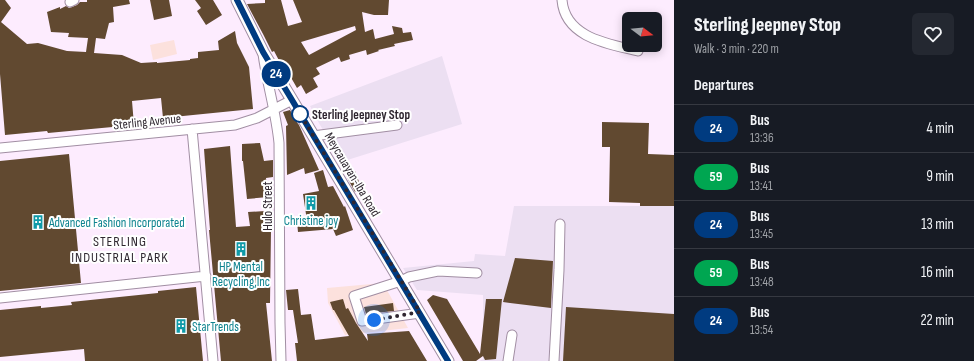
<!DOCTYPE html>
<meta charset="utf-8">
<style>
body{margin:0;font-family:"Sofia Sans Condensed",sans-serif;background:#242831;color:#f1f3f6;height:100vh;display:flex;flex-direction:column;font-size:15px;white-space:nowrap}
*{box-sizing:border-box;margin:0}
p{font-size:13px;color:#9ea1a6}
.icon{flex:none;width:22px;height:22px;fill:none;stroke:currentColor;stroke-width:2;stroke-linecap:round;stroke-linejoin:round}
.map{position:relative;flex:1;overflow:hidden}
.side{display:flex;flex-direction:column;background:#171b24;width:300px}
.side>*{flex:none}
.badge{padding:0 8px;border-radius:13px;font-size:14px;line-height:26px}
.needle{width:26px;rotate:106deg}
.buttons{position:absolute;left:622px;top:12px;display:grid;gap:8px}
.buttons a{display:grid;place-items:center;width:40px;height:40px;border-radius:6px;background:#171b24;box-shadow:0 2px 10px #0003;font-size:20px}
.you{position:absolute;width:20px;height:20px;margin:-10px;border:3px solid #fff;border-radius:50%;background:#1a73e8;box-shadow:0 0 0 6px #1a73e833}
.map>.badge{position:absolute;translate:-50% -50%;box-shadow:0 0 0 2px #fff}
h2{padding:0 20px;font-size:15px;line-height:36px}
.round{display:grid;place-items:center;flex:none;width:42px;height:42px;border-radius:6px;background:#242831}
.headline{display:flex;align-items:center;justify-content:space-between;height:68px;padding:0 20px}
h1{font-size:19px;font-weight:800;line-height:30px}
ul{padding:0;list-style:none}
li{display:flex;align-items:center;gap:12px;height:48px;padding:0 20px;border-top:1px solid #363941}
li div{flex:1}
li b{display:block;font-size:15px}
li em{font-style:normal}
li .badge{min-width:44px;font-weight:700;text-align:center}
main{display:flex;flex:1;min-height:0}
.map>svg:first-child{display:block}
.commercial{fill:#fce1dd}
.industrial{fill:#ecdff2}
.building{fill:#614930;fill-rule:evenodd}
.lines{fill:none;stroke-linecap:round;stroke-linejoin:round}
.minor-casing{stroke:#a18ea3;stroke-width:11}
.major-casing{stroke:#a18ea3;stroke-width:13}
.minor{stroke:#fff;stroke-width:9}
.major{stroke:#fff;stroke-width:11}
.line-casing{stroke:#fff;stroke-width:9}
.line{stroke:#003b80;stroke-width:6}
.walk{stroke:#2f2730;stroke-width:4;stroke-dasharray:0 7.2}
.stop-dot{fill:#fff;stroke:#003b80;stroke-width:2}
.labels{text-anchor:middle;stroke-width:4;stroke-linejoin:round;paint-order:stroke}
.stop-label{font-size:13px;font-weight:bold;fill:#2f2730;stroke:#fff;text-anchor:start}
.street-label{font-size:13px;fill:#2f2730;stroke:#fff}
.culture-label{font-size:13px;fill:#0d838f;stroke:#fff}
.neighbourhood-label{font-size:14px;letter-spacing:1px;fill:#2f2730;stroke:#fff}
</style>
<main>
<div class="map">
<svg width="674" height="361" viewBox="0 0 674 361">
<rect width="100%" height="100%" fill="#fdecfe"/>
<path class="commercial" d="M174 40 177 54 153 60 150 45Z
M383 283 408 328 345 335 328 303 327 288Z"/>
<path class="industrial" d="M442 56 462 124 341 162 336 151 320 125 310 106Z
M514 206H674V361H479L483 359V295L417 290 403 268 474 261 475 254 505 256Z"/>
<path class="building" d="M0 0H5L11 8 1 22 27 44 38 43 67 51 86 52 88 38 68 37 69 33 51 32 47 12 60 7V9L66 6 69 8 72 7 77 5 80 2H87V0H129L130 4 113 7 114 22 109 23 105 39 96 38 94 53 122 55 141 63 157 62V63L190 60V59L198 58V52L219 50 218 41 235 31 237 43 249 67 253 109 163 118 161 98 132 101 134 125 48 133 47 131 5 135 0 74Z
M150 0H169L172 16 154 20Z
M195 0H213L222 15 206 25 197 11 201 8Z
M265 0H281L288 26 302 22 293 0H389L388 15H374L362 12 365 32 373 29 375 39 394 34 392 26 402 28 403 33 411 32 413 40 394 44 395 46 378 50 379 51 367 55 366 50 349 55 350 59 341 62 339 57 316 68 320 74 313 78 318 87 306 94 301 85 297 88 285 67 283 68 274 51 272 52 263 34 247 4 265 3ZM355 26 356 30 309 55 301 42Z
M290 110 296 121 299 125 319 170 305 174 304 168 287 175 286 126 288 125 283 112Z
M602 122 649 123 648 154 674 155V206H640V203L609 202 610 147H602Z
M260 143 264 161 273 160V177L266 178 268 197 247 199 243 161H242V144Z
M230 146 236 227 250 226 248 212 265 211 266 225 271 230 270 303H266L272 361H221L209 230H210L204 149Z
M69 154 81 283 0 291V161Z
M323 170 328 187 333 186 344 207 345 206 353 230 336 236 333 229 298 232 297 222 307 221 303 194 319 191 314 173Z
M355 171 362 190 355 192 349 181 346 175Z
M515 258 553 261 551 308 503 302Z
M196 287 203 361H85L84 349 0 357V310L41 306V308L72 305 71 302 158 293V291Z
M298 289 301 315 311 314 315 340 349 336 334 310H333L330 302 343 299 346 309 348 308 356 323 368 341 367 334 409 331 427 361H297L295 343H298L293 310H288L286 290Z
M433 295 447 299 480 354 486 299H502L496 359 485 360 483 356 476 361H463L427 300Z
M393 303 394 311 366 314 364 307Z
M566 307 674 314V361H563Z"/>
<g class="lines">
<defs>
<path id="minor" d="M562 0C565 38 609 44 638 51
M70 2 74 0
M263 54C267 84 276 112 279 143L280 323 281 361
M192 129 213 361
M313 136 397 125
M0 148 235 125 257 118 292 100
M0 298 206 276
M420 313 362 321 354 296 401 281 409 277 438 271 477 273
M508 361 512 335
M554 361 559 270 560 224"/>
<path id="major" d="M237 0 263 52 292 100 448 361"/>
</defs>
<use href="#minor" class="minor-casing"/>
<use href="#major" class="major-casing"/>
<use href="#minor" class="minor"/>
<use href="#major" class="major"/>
</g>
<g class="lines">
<defs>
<path id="line" d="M237 0 263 52 292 100 448 361"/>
</defs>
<use href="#line" class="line-casing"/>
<use href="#line" class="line"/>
<path class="walk" d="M300 114 299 112 420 312 374 320"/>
</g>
<defs>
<symbol id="building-bare" viewBox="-9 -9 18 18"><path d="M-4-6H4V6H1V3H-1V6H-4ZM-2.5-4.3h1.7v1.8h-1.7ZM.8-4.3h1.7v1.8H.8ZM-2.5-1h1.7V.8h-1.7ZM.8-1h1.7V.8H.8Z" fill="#0f9aa8" stroke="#fff" stroke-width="2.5" paint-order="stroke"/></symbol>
</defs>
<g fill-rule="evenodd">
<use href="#building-bare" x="301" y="193" width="20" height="20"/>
<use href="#building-bare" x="28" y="212" width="20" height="20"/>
<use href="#building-bare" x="231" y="239" width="20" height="20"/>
<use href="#building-bare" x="171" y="316" width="20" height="20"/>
</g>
<circle class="stop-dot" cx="300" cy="114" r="8"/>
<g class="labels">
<g class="stop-label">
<text x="312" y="119">Sterling Jeepney Stop</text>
</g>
<g class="street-label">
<text transform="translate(147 121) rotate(-6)" y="5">Sterling Avenue</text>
<text transform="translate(353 174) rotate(59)" y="5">Meycauayan-Iba Road</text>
<text transform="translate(267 206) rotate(-90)" y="5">Hulo Street</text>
</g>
<g class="culture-label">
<text x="311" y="225">Christine joy</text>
<text x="49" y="227" text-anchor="start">Advanced Fashion Incorporated</text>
<text x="241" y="271">HP Mental<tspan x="241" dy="15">Recycling,Inc</tspan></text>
<text x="192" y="331" text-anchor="start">StarTrends</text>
</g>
<g class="neighbourhood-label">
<text x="120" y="246">STERLING<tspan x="120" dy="16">INDUSTRIAL PARK</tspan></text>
</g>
</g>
</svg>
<div class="buttons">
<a><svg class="needle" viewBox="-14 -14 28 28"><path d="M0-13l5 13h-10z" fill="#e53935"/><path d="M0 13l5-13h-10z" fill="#9ea1a6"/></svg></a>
</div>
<div class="you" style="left:374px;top:320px"></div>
<b class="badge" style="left:276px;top:74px;background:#003b80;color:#fff">24</b>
</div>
<section class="side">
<div class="headline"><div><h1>Sterling Jeepney Stop</h1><p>Walk · 3 min · 220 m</p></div><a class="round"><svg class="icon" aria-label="heart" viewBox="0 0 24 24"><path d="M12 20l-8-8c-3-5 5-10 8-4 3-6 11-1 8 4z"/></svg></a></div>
<h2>Departures</h2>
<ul>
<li><span class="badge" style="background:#003b80;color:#fff">24</span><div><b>Bus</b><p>13:36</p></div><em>4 min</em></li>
<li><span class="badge" style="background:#00a651;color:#fff">59</span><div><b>Bus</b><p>13:41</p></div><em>9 min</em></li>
<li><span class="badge" style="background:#003b80;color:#fff">24</span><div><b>Bus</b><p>13:45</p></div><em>13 min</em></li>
<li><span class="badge" style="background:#00a651;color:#fff">59</span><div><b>Bus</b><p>13:48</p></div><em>16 min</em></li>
<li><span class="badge" style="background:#003b80;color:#fff">24</span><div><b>Bus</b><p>13:54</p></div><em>22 min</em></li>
</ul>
</section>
</main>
